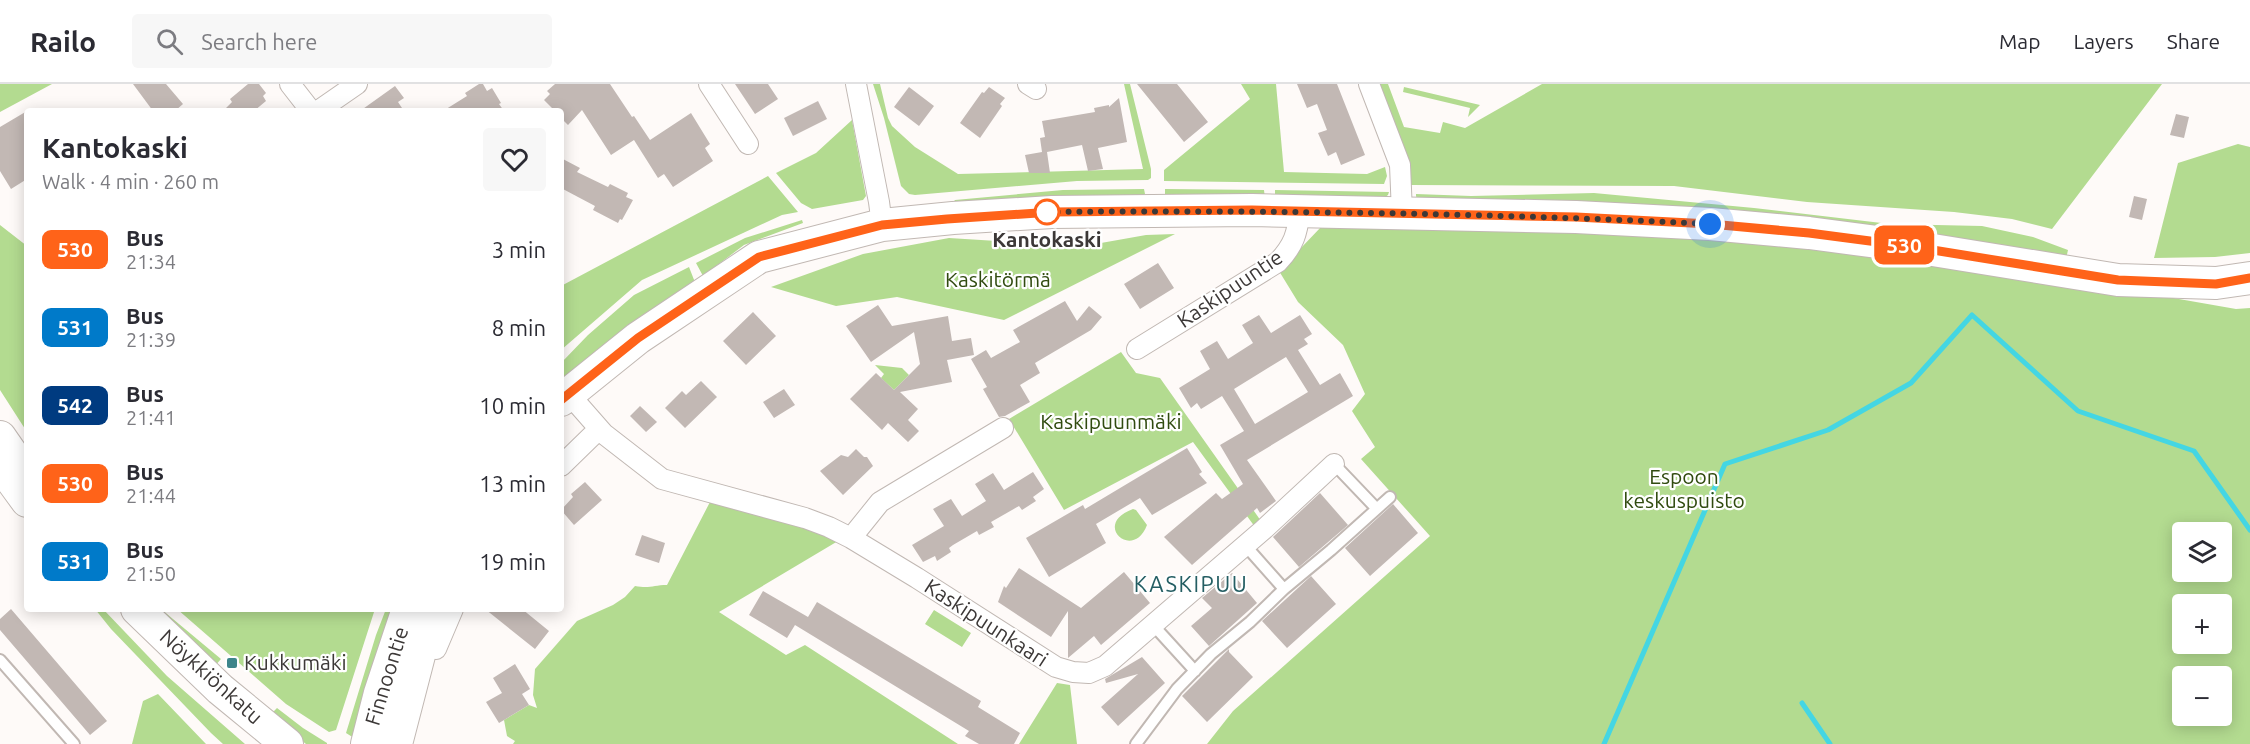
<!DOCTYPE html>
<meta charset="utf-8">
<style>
body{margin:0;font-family:Ubuntu,sans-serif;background:#f7f7f7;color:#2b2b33;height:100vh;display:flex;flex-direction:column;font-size:22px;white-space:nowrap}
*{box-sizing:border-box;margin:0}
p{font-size:20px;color:#7c7c81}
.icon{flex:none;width:33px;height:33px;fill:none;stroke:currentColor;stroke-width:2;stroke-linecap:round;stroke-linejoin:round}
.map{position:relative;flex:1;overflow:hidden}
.panel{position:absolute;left:24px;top:24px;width:540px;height:504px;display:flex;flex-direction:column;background:#fff;border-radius:6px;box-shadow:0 3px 15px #0003}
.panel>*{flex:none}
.badge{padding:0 12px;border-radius:9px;font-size:21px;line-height:39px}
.buttons{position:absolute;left:2172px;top:438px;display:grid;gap:12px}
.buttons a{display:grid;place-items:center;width:60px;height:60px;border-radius:6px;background:#fff;box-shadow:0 3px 15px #0003;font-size:30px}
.you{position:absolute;width:30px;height:30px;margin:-15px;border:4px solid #fff;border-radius:50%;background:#1a73e8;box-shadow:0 0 0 9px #1a73e833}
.map>.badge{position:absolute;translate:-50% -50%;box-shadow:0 0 0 3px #fff}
.round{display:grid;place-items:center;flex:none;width:63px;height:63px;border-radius:6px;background:#f7f7f7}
.headline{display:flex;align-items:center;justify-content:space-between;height:102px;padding:0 18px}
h1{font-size:28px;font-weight:700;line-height:45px}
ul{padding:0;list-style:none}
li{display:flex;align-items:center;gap:18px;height:78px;padding:0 18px}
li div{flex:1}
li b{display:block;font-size:22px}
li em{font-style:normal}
li .badge{min-width:66px;font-weight:700;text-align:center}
header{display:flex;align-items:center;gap:36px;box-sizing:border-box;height:84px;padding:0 30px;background:#fff;border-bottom:2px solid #e1e1e2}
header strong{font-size:28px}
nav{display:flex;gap:33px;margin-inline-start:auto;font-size:21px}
.search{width:420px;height:54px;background:#f7f7f7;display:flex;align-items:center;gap:15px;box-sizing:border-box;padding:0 21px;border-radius:6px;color:#7c7c81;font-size:22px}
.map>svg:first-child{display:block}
.green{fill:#b3db90;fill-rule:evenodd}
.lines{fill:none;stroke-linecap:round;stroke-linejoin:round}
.stream{stroke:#44d6e3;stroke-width:5}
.building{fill:#c2b8b4;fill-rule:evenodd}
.lane-casing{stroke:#c1b8b3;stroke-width:14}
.street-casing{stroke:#c1b8b3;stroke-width:22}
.primary-casing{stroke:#c1b8b3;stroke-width:34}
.lane{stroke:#fff;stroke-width:10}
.street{stroke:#fff;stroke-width:20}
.primary{stroke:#fff;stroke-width:32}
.line-casing{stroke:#fff;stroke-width:14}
.line{stroke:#ff6319;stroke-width:9}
.walk{stroke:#3c3837;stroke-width:6;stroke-dasharray:0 10.8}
.stop-dot{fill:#fff;stroke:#ff6319;stroke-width:3}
.poi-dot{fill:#3d858b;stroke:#fff;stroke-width:2}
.labels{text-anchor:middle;stroke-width:4.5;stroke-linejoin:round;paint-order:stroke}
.stop-label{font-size:21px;font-weight:bold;fill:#3c3837;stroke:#fff}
.park-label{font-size:21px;fill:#304b0f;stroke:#fff}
.street-label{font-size:21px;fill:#3c3837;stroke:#fff}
.poi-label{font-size:21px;fill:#3c3837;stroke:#fff;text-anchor:start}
.neighbourhood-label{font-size:22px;letter-spacing:1.5px;fill:#245e63;stroke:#fff}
</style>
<header>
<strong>Railo</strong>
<div class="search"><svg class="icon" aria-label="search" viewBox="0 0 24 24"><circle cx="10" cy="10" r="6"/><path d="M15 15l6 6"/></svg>Search here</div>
<nav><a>Map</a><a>Layers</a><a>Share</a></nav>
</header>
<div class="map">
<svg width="2250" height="660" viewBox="0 0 2250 660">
<rect width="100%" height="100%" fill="#fefaf8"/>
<path class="green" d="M0 0H52L0 28Z
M873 0H880L888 34 892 42 915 63 958 90 1143 85 1124 0H1130L1151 85V94L1148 96 1077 97 915 111 909 110 901 102 884 34Z
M1241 0H1276L1284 88 1367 90 1385 83 1387 92 1384 100 1164 97V86L1250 15Z
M1374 0H1388L1404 43 1440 49 1443 38 1465 44 1542 0H2162L2052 145 2012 135 1954 128 1807 118 1674 102 1411 101 1408 85Z
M1404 3 1480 21 1468 33 1470 24 1403 8Z
M852 36 866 112 863 116 812 125 801 119 776 89 816 69Z
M2238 60 2250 63V169L2215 173 2154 174 2178 79Z
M768 92 798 128 782 131 642 196 561 266V202Z
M1144 105 1145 110 1135 117 952 120 955 116 1063 106Z
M1165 105 1264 106 1265 115 1165 117Z
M1275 106 1389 108 1388 111 1379 118 1275 115Z
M1594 109 1754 124 1890 140 1982 142 2033 153 2068 166 2066 175 1417 115 1416 112V110L1471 112Z
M802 136 803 139 744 161 703 192 696 179 745 154Z
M0 141 27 162V348L0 306Z
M1321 143 1641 146 1864 164 2059 194 2236 225 2250 224V660H1207L1233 627 1430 452 1361 375 1375 363 1352 327 1365 310 1343 261 1298 218 1279 187ZM2182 448H2222V488H2182ZM2182 520H2222V560H2182ZM2182 592H2222V632H2182Z
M1175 150 1004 236 897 213 836 222 771 203 863 170 949 154 997 157 1101 159 1146 151Z
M689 183 698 206 561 308V279L588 251 634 211Z
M1121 268 1136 289 1160 294 1261 437 1255 443 1193 358 1064 426 1009 335Z
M875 281 902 284 909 291 894 306 881 294 884 290Z
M710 418 803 442 838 457 719 528 786 571 805 561 958 660H513L515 657 507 652 504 636 529 621 537 624 533 611 535 585 577 537 613 521 625 513 635 502C650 505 653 501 667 501Z
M1133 425 1136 426 1147 441C1133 478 1091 440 1133 425Z
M95 525H103L167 592 245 660H223L211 649 111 545Z
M148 525H161L221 575 214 583Z
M177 525H375L336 646 329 648 286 620Z
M386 525H393L354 654 346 649 376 551Z
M934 526 971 549 962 563 925 540Z
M1057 599 1070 601 1077 660H1019Z
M158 610 206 660H132L143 617Z
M277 624 303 644 327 659V660H306L270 631Z"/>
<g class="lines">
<path class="stream" d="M1802 619 1830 660
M1604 660 1725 380 1828 346 1911 299 1972 231 2078 327 2194 367 2250 446"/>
</g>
<path class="building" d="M133 0H166L183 20 175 27H153Z
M248 0H259L266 9 263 12 266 17 254 27H223L232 18 230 15Z
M479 0H483L487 7 492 4 501 19 499 20 504 27H443L467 12 465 9Z
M555 0H610L632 33 634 32 650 56 691 29 710 60 705 64 713 77 673 103 664 90 658 94 634 56 611 71 582 26 568 41 561 34V27H555L544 16 550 10 547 7Z
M735 0H768L778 15 755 30Z
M1137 0H1177L1208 38 1184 58Z
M1297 0H1337L1365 71 1341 81 1336 68 1328 72 1318 49 1327 46 1317 20 1307 24Z
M395 2 404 14 398 18 404 27H360Z
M909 3 934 22 919 42 894 23Z
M989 3 1005 14 1000 20 1002 22 980 54 960 39 982 8 984 9Z
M1119 14 1127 58 1098 64 1103 85 1088 87 1082 61 1047 68 1050 89H1029L1025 71 1042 68 1040 54 1045 53 1042 37 1095 28 1094 24 1109 21V23Z
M818 17 827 35 793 52 784 34Z
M27 27V95L11 105 0 87V43Z
M2176 30 2189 33 2184 54 2170 51Z
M561 74 580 84 577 88 608 103 610 100 628 109 626 113 633 116 622 136 620 135 618 139 593 126 595 122 561 104Z
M2134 112 2147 115 2142 136 2129 133Z
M1158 179 1174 204 1140 225 1124 200Z
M1065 217 1077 237 1089 222 1102 233 1091 246 1035 279 1040 289 1020 301 1030 318 1005 332 999 333 983 305 987 303 971 275 986 266 991 274 1020 258 1013 246Z
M878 221 892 242 948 232 952 257 971 254 974 271 947 276 952 298 900 308 918 325 908 336 919 347 908 358 888 339 882 346 850 315 876 289 894 306 920 280 914 248 871 278 846 242Z
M753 228 776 252 746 281 723 257Z
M1259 231 1271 249 1300 231 1312 250 1304 255 1308 260 1298 266 1320 301 1340 289 1353 312 1247 376 1276 417 1260 429 1257 424 1192 481 1164 453 1216 409 1222 415 1243 400 1220 361 1244 347 1222 312 1201 325 1197 319 1191 324 1179 304 1210 285 1200 267 1217 257 1228 275 1253 259 1242 241ZM1286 273 1308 308 1255 340 1234 305Z
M701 297 717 313 685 344 665 324 682 307 686 311Z
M784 305 795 321 774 334 763 318Z
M640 322 657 338 646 348 630 332Z
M1187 364 1202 388 1199 390 1207 399 1152 431 1140 414 1096 440 1106 459 1049 493 1026 454 1083 421 1085 425Z
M856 365 864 373H867L873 382 843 411 820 387 841 371 848 373Z
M1033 388 1044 405 1033 413 1036 417 1022 426 1019 422 991 438 994 443 979 451 977 447 953 461 949 464 951 468 937 477 935 472 923 478 912 461 944 442 933 425 951 415 962 432 986 417 975 400 993 389 1004 406Z
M585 398 602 416 574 441 561 426 573 413 571 410Z
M1320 409 1348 441 1299 483 1273 453Z
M1393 420 1418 449 1370 492 1345 464Z
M642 451 665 459 659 479 635 471Z
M1019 484 1081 524 1124 488 1150 519 1101 561 1094 552 1068 574V527L1051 553 998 518 1004 502 1006 504Z
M1232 489 1257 519 1209 562 1191 542 1212 524 1202 514Z
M1311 492 1336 520 1287 564 1262 537Z
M763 507 808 533 817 518 981 617 978 623 1020 649 1014 660H979L965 652 969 647 795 541 787 554 749 531Z
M11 525 107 637 90 651 0 546V535Z
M485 525H522L549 547 535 565Z
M1229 565V568L1253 593 1207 638 1182 612Z
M1142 573 1165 599 1118 642 1101 623 1138 590 1106 599 1105 595Z
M515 580 530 605 522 610 529 621 499 639 486 618 502 609 493 594Z"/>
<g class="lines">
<defs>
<path id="lane" d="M1334 380 1376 424
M1245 461 1284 505
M1154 542 1195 587
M0 576 74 660
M1136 660 1177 605 1211 570 1250 538 1284 505 1331 466 1390 413"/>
<path id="street" d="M290 0 311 27
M709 0 748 60
M856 0 879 118 882 141
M1028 0 1036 5
M1369 0 1400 81 1402 129
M318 27 357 0
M1137 265 1278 178C1294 161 1297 150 1300 127
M568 309 604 350 662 395 805 434 829 443 851 454 917 494 1056 583 1073 588 1089 589 1105 582 1263 446 1334 380
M561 382 599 345
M851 454 880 418 1003 344
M436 565 453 525"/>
<path id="primary" d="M561 316 638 254 759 173 882 141 953 134 1052 128 1252 126 1576 133 1710 140 1809 149 1908 162 2118 196 2216 199 2250 194
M0 353 27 392
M0 380 27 417
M137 525 220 605 287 660
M367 660 380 609 408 525
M396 660 431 525"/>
</defs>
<use href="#lane" class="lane-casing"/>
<use href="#street" class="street-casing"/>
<use href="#primary" class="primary-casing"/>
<use href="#lane" class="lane"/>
<use href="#street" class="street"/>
<use href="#primary" class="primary"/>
</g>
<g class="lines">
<defs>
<path id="line" d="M561 316 638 254 759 173 882 141 947 135 1052 128 1252 126 1576 133 1710 140 1809 149 1908 162 2118 196 2216 200 2250 194"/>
</defs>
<use href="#line" class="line-casing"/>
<use href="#line" class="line"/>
<path class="walk" d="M1047 128C1268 126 1489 129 1710 140"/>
</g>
<circle class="stop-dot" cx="1047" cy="128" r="12"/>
<rect class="poi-dot" x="226" y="573" width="12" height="12" rx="3"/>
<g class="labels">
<g class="stop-label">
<text x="1047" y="163">Kantokaski</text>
</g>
<g class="park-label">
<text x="998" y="203">Kaskitörmä</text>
<text x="1111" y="345">Kaskipuunmäki</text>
<text x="1684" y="400">Espoon<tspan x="1684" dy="24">keskuspuisto</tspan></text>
</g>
<g class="street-label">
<text transform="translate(1230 205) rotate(-34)" y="7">Kaskipuuntie</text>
<text transform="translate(986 539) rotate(33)" y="7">Kaskipuunkaari</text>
<text transform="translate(387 592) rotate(-73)" y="7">Finnoontie</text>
<text transform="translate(211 593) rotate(42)" y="7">Nöykkiönkatu</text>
</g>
<g class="poi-label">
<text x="244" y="586">Kukkumäki</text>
</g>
<g class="neighbourhood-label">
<text x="1191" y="508">KASKIPUU</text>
</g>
</g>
</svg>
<div class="buttons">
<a><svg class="icon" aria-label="layers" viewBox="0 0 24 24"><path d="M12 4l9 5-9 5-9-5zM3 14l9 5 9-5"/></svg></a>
<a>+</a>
<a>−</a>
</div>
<div class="you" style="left:1710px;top:140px"></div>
<b class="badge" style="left:1904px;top:161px;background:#ff6319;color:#fff">530</b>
<section class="panel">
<div class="headline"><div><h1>Kantokaski</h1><p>Walk · 4 min · 260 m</p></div><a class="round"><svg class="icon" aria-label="heart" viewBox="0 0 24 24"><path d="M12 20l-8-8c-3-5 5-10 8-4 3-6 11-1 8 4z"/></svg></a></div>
<ul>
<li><span class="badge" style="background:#ff6319;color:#fff">530</span><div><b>Bus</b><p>21:34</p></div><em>3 min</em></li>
<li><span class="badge" style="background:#007ac9;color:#fff">531</span><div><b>Bus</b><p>21:39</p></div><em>8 min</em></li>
<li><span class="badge" style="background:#003b80;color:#fff">542</span><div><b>Bus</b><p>21:41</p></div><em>10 min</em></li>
<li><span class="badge" style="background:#ff6319;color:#fff">530</span><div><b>Bus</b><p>21:44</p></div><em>13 min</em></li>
<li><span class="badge" style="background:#007ac9;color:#fff">531</span><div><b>Bus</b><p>21:50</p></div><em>19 min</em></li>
</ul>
</section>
</div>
